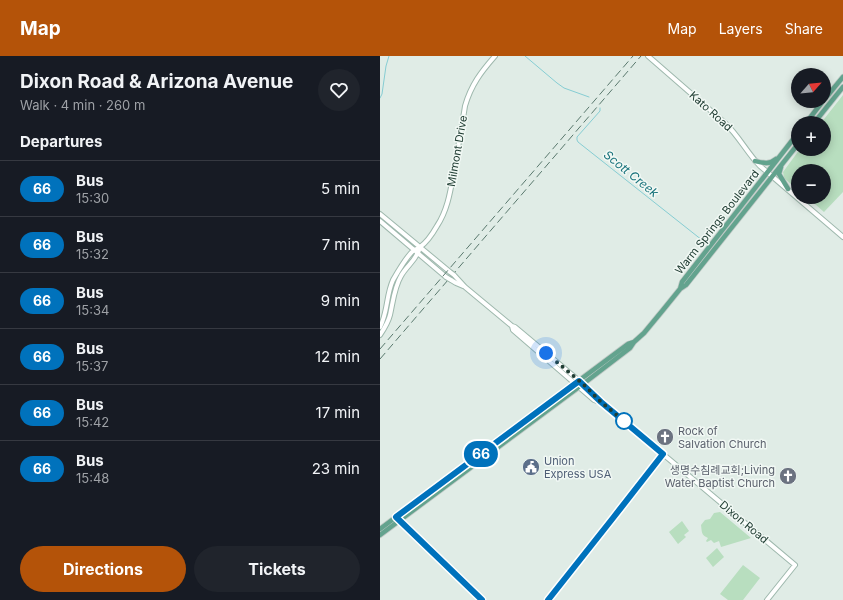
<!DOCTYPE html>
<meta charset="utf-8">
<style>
body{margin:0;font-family:Inter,"Noto Sans KR",sans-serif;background:#20242c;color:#f1f3f6;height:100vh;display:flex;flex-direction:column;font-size:15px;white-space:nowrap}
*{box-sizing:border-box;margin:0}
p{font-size:13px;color:#9ea1a6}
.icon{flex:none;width:22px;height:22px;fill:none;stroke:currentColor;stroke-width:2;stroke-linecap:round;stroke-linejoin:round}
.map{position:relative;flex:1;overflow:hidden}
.details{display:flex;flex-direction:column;background:#171b24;width:380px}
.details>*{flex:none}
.badge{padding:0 8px;border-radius:13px;font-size:14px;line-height:26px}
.needle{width:26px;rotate:63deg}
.buttons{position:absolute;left:411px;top:12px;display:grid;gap:8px}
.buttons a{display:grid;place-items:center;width:40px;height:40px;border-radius:50%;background:#171b24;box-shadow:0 2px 10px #0003;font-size:20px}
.you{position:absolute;width:20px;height:20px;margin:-10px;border:3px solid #fff;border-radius:50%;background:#1a73e8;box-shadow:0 0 0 6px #1a73e833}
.map>.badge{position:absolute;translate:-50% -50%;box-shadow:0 0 0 2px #fff}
h2{padding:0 20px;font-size:15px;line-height:36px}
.round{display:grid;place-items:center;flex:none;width:42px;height:42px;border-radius:21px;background:#20242c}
.summary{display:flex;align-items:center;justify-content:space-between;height:68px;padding:0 20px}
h1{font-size:19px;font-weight:700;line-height:30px}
.action{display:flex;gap:8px;margin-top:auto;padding:8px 20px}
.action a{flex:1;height:46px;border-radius:24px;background:#b45309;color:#fff;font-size:16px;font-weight:700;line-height:46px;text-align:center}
.action a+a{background:#20242c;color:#f1f3f6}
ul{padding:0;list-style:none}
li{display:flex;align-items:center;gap:12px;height:56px;padding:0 20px;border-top:1px solid #363941}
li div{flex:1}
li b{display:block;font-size:15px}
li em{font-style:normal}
li .badge{min-width:44px;font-weight:700;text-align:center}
header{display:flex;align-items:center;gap:24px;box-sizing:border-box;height:56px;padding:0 20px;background:#b45309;color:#fff}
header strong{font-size:19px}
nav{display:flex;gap:22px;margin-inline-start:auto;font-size:14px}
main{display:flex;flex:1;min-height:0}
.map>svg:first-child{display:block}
.green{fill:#b8debf}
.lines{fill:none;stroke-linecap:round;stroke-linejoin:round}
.stream{stroke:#86cdd3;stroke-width:1}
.secondary-casing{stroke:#9eb8ad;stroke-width:6}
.primary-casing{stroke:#c1c9c6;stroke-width:6}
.secondary{stroke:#fff;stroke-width:4}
.primary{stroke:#63a38e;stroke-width:4.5}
.rail{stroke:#5a796e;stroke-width:1;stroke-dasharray:8 4;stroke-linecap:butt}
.secondary-bridge-casing{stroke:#9eb8ad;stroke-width:6;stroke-linecap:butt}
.secondary-bridge{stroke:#fff;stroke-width:4}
.line-casing{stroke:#fff;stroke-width:9}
.line{stroke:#0072bc;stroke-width:6}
.walk{stroke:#203d33;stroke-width:4;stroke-dasharray:0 7.2}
.stop-dot{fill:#fff;stroke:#0072bc;stroke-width:2}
.labels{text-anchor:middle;stroke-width:3;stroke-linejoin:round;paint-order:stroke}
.street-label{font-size:11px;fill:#203d33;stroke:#f1f8f4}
.worship-label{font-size:11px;fill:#5b616d;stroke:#f1f8f4;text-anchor:start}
.service-label{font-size:11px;fill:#4e5e75;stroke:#f1f8f4;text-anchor:start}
.water-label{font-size:12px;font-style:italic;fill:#18727b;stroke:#f1f8f4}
</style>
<header>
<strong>Map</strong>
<nav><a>Map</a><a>Layers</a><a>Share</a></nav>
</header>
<main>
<section class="details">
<div class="summary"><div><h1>Dixon Road &amp; Arizona Avenue</h1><p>Walk · 4 min · 260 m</p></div><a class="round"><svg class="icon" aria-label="heart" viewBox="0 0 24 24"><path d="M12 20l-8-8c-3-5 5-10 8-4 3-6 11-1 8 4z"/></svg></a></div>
<h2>Departures</h2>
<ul>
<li><span class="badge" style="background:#0072bc;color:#fff">66</span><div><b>Bus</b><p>15:30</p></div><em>5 min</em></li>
<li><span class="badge" style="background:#0072bc;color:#fff">66</span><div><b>Bus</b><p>15:32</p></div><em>7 min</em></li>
<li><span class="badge" style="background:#0072bc;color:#fff">66</span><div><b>Bus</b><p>15:34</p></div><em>9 min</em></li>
<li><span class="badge" style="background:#0072bc;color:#fff">66</span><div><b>Bus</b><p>15:37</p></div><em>12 min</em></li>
<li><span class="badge" style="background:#0072bc;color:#fff">66</span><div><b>Bus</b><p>15:42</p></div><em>17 min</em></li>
<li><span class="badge" style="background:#0072bc;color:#fff">66</span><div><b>Bus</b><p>15:48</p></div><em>23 min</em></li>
</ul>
<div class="action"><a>Directions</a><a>Tickets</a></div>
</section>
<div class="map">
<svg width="463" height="544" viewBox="0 0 463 544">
<rect width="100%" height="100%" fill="#e0ece6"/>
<path class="green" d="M463 39V136L444 156 427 141H444V115H418V134L404 122 403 116 420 93H444V67H441Z
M340 456 371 482 341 491 339 485 334 487 331 484 327 486 326 485 328 482C321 479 322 476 321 469L325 464 330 463 334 457Z
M302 465 309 475 304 479 306 481 298 488 289 476Z
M337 492 344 501 333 511 326 502Z
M363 509 380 522 363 544H348L340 538Z"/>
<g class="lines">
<path class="stream" d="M145 0 177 27 184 32 209 41
M0 42 2 38 6 10 9 0
M220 52V55L197 81V84L198 86 327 188"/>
<defs>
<path id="secondary" d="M268 0 345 67C359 80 367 97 380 110L463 181
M0 158 70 216
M0 165 66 221
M74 219 85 231 132 270 135 271 203 328 221 346 415 509 387 544
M71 224 76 227 83 230
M132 270 133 274 214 344 220 346
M0 271C8 256 6 239 13 224 17 217 28 199 34 194 35 194 39 192 40 191 46 187 53 177 57 170 69 152 71 130 75 110 78 90 82 70 85 50 91 29 101 16 115 0
M0 279C4 273 8 267 10 259 13 246 14 232 21 220 27 209 37 204 40 191
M17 463 102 544"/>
<path id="primary" d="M444 44 463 21
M426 67 443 45
M434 67 463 31
M375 105C383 107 389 109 396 103
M401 111 399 118 408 133
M300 233 306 229 418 88
M0 473 248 288 254 286
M0 479 203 328 250 292 254 286 264 277 283 254 300 233 302 226 418 77"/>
</defs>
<use href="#secondary" class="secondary-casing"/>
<use href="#primary" class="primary-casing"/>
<use href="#secondary" class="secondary"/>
<use href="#primary" class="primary"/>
<path class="rail" d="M0 293 253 0
M0 303 261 0"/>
<defs>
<path id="secondary-bridge" d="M70 216 74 219
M66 221 71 224"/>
</defs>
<use href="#secondary-bridge" class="secondary-bridge-casing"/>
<use href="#secondary-bridge" class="secondary-bridge"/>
</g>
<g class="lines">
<defs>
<path id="line" d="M102 544 16 461 199 325 221 346 283 398 233 462 168 544"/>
</defs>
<use href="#line" class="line-casing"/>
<use href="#line" class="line"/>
<path class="walk" d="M166 297 203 328 221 346 244 365"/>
</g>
<defs>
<symbol id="church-disc" viewBox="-11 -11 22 22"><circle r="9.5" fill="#6b7280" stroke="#f1f8f4"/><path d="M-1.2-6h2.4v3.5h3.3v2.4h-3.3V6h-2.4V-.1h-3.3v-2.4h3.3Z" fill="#fff"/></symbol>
<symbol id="civic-disc" viewBox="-11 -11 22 22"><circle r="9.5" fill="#5c6f8a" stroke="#f1f8f4"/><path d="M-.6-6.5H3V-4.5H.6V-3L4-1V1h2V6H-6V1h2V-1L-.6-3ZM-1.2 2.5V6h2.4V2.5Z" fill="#fff"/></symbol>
</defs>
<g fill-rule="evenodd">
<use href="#church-disc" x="275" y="371" width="20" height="20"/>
<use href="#civic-disc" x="141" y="401" width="20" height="20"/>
<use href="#church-disc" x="398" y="410" width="20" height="20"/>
</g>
<circle class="stop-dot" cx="244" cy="365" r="8"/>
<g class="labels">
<g class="street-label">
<text transform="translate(331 55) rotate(42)" y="4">Kato Road</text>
<text transform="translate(77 95) rotate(-80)" y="4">Milmont Drive</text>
<text transform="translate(337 166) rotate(-52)" y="4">Warm Springs Boulevard</text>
<text transform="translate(364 466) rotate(40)" y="4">Dixon Road</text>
</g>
<g class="worship-label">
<text x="298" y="379">Rock of<tspan x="298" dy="13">Salvation Church</tspan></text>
<text x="395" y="418" text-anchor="end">생명수침례교회;Living<tspan x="395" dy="13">Water Baptist Church</tspan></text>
</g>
<g class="service-label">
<text x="164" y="409">Union<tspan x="164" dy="13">Express USA</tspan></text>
</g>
<g class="water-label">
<text transform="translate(251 118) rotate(39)" y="4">Scott Creek</text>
</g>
</g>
</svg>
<div class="buttons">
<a><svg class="needle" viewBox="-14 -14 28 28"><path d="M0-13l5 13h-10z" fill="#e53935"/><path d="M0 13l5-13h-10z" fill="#9ea1a6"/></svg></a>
<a>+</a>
<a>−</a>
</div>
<div class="you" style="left:166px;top:297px"></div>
<b class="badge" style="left:101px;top:398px;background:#0072bc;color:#fff">66</b>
</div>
</main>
